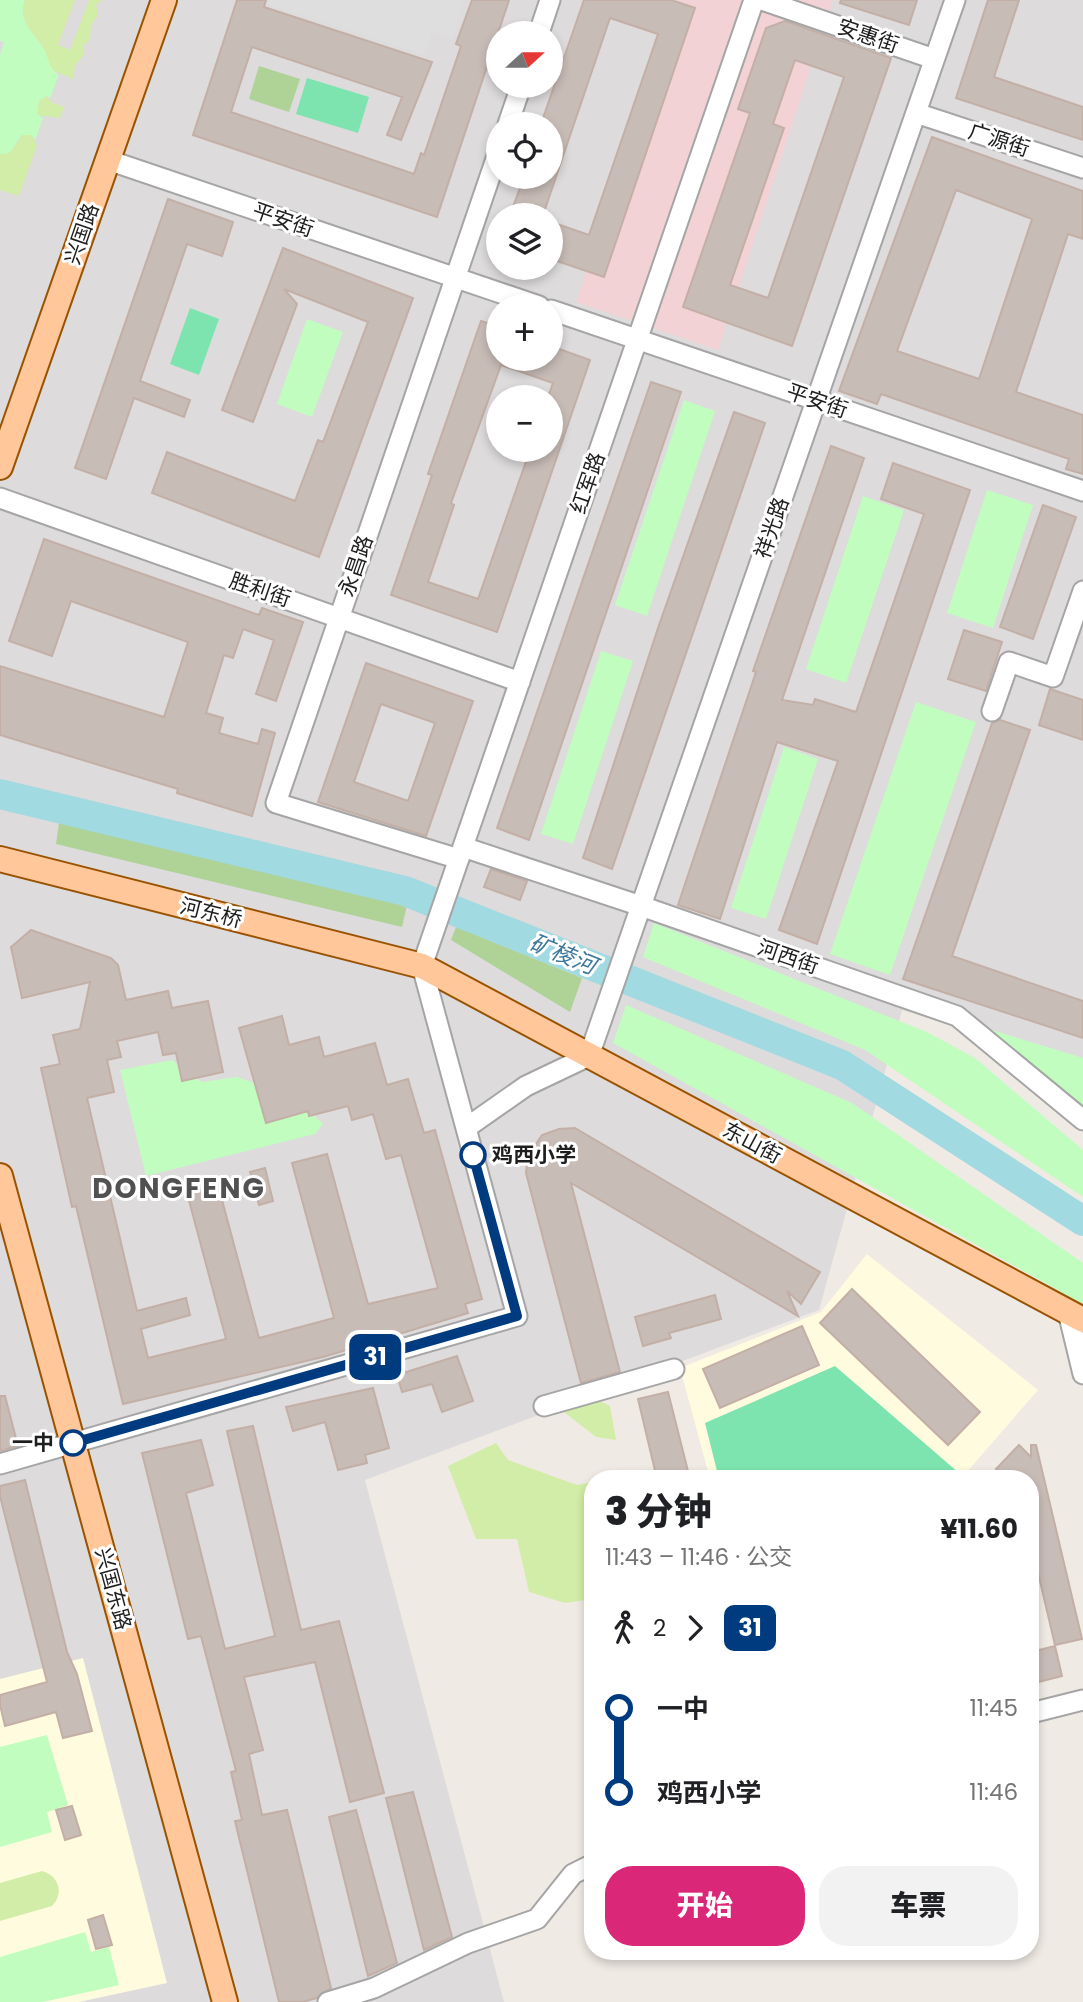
<!DOCTYPE html>
<html lang="zh">
<meta charset="utf-8">
<style>
body{margin:0;font-family:Poppins,"Noto Sans SC",sans-serif;background:#f2f2f2;color:#202124;height:100vh;display:flex;flex-direction:column;font-size:26px;white-space:nowrap}
*{box-sizing:border-box;margin:0}
p{font-size:23px;color:#757577}
.icon{flex:none;width:38px;height:38px;fill:none;stroke:currentColor;stroke-width:2;stroke-linecap:round;stroke-linejoin:round}
.map{position:relative;flex:1;overflow:hidden}
.sheet{position:absolute;left:584px;top:1470px;width:455px;height:490px;display:flex;flex-direction:column;background:#fff;border-radius:28px;box-shadow:0 4px 10px #0003}
.sheet>*{flex:none}
.badge{padding:0 14px;border-radius:10px;font-size:24px;line-height:46px}
.needle{width:46px;rotate:69deg}
.fabs{position:absolute;left:486px;top:21px;display:grid;gap:14px}
.fabs a{display:grid;place-items:center;width:77px;height:77px;border-radius:50%;background:#fff;box-shadow:0 4px 10px #0003;font-size:35px}
.map>.badge{position:absolute;translate:-50% -50%;box-shadow:0 0 0 4px #fff}
.legs{display:flex;align-items:center;gap:10px;height:77px;padding:0 21px;font-size:23px}
.legs p{margin-inline-start:auto}
.summary{display:flex;align-items:center;justify-content:space-between;height:119px;padding:0 21px}
h1{font-size:38px;font-weight:800;line-height:52px}
.action{display:flex;gap:14px;margin-top:auto;padding:14px 21px}
.action a{flex:1;height:80px;border-radius:28px;background:#db2777;color:#fff;font-size:28px;font-weight:800;line-height:80px;text-align:center}
.action a+a{background:#f2f2f2;color:#202124}
ul{padding:0 21px;list-style:none}
li{display:flex;align-items:center;gap:24px;height:84px;font-size:26px}
li i{display:grid;place-items:center;width:10px;height:100%;margin:0 9px;background:currentColor}
li i::after{content:'';width:18px;height:18px;margin:-9px;border:5px solid;border-radius:50%;background:#fff}
li p{margin-inline-start:auto}
li:first-child i{background:linear-gradient(#0000 50%,currentColor 0)}
li:last-child i{background:linear-gradient(currentColor 50%,#0000 0)}
.map>svg:first-child{display:block}
.residential{fill:#dddbdc;fill-rule:evenodd}
.commercial{fill:#f2d2d5}
.education{fill:#fffbde}
.grass{fill:#d2eda7}
.forest{fill:#afd296}
.park{fill:#c1fdbe}
.pitch{fill:#7de4af}
.parking{fill:#dedede}
.lines{fill:none;stroke-linecap:round;stroke-linejoin:round}
.river{stroke:#a1dae0;stroke-width:30}
.building{fill:#c8bcb7;stroke:#c3afa5;stroke-width:2;fill-rule:evenodd}
.minor-casing{stroke:#a5a5a5;stroke-width:23}
.major-casing{stroke:#995300;stroke-width:28}
.minor{stroke:#fff;stroke-width:19}
.major{stroke:#ffc79a;stroke-width:24}
.line-1-casing{stroke:#fff;stroke-width:16}
.line-1{stroke:#003b80;stroke-width:10}
.stop-1-dot{fill:#fff;stroke:#003b80;stroke-width:3.5}
.labels{text-anchor:middle;stroke-width:6;stroke-linejoin:round;paint-order:stroke}
.street-label{font-size:21px;fill:#1e1e1e;stroke:#fff}
.stop-label{font-size:21px;font-weight:bold;fill:#1e1e1e;stroke:#fff;text-anchor:start}
.water-label{font-size:23px;font-style:italic;fill:#3c789c;stroke:#fff}
.district-label{font-size:28px;font-weight:bold;letter-spacing:2px;fill:#515151;stroke:#fff}
</style>
<div class="map">
<svg width="1083" height="2002" viewBox="0 0 1083 2002">
<rect width="100%" height="100%" fill="#f0eae4"/>
<path class="residential" d="M0 0H1083V1064L902 1010 819 1310 365 1480 504 2002H0ZM499 33H551V86H499ZM499 124H551V177H499ZM499 215H551V268H499ZM499 306H551V359H499ZM499 397H551V450H499Z"/>
<path class="commercial" d="M679 0H833L718 350 576 302Z"/>
<path class="education" d="M867 1254 1038 1390 966 1473 973 1479H710L680 1368 821 1312Z
M83 1658 167 1983 79 2002H0V1679Z"/>
<path class="grass" d="M25 0H75L58 45 70 50 89 0H102L96 5 98 15 91 25 90 39 83 46 84 54 75 66 73 79 50 69C48 63 47 57 45 52 37 34 16 23 25 0Z
M46 96 53 103 64 107 60 118 37 115 39 101Z
M22 135H31L37 145 19 196 0 190V154L11 152Z
M595 1399 610 1406 616 1440 596 1437 564 1412Z
M496 1443 508 1460 577 1485 593 1482V1599L565 1603 529 1592 517 1539H476L448 1466Z
M42 1871C58 1875 65 1893 52 1906L0 1921V1883Z"/>
<path class="forest" d="M259 66 300 79 289 112 249 99Z
M59 823 407 905 402 927 56 844Z
M456 927 582 978 570 1012 451 940Z"/>
<path class="park" d="M0 0H25C16 22 36 34 45 51 50 62 48 67 59 75L50 98 46 96 39 101 37 114 43 118 35 140 31 135H22C14 143 14 156 0 154V55L4 42 0 41Z
M307 319 343 332 312 417 277 404Z
M684 400 715 411 647 616 615 605Z
M987 490 1033 505 993 628 947 613Z
M863 496 904 510 846 683 806 669Z
M601 651 633 661 573 844 541 834Z
M916 702 976 722 890 975 830 954Z
M784 747 818 759 766 919 731 908Z
M654 923 927 1032 975 1058 1083 1150V1197L865 1050 643 957Z
M626 1005 852 1103 1083 1263V1304L613 1043Z
M982 1027 1083 1058V1113Z
M172 1060 202 1082 237 1077 295 1097 323 1124 315 1134 146 1176 120 1070Z
M47 1735 68 1805 47 1812 52 1832 0 1847V1747Z
M85 1932 91 1952 109 1947 119 1985 43 2002H0V1957Z"/>
<path class="pitch" d="M307 78 369 97 358 133 296 114Z
M190 308 219 319 199 375 170 364Z
M835 1366 966 1479H719L705 1423Z"/>
<path class="parking" d="M270 0H465L452 40 431 33 424 55 268 5Z"/>
<g class="lines">
<path class="river" d="M0 794 405 891 842 1065 1083 1221"/>
</g>
<path class="building" d="M237 0H266L264 7 432 62 401 140 387 135 402 97 252 47 231 112 414 174 421 153 424 155 461 46 456 44 472 0H509L437 217 193 135Z
M584 0H671L695 8 604 277 551 259V222L589 235 658 34 610 18 543 215H510L524 177H551V124H541Z
M841 0H917L909 25 840 3Z
M988 0H1019L994 77 1083 107V140L956 98Z
M785 21 891 58 792 346 683 307 750 113 738 109 766 28ZM795 60 844 77 768 298 730 285 784 128 773 124Z
M932 137 1083 191V239L1068 234 1016 392 1083 415V474L1066 469 1069 459 881 394 877 404 839 391ZM956 190 1032 219 979 379 897 351Z
M168 199 233 222 222 256 187 244 140 381 190 400 184 417 134 398 106 479 75 468Z
M283 248 413 298 319 557 152 493 167 452 295 501 318 440 323 442 368 322 284 289 297 304 253 422 222 410Z
M481 321 499 327V359H551V346L590 360 497 632 391 595 432 475 428 474ZM501 365 553 383 548 397H551V450H530L478 599 428 582 454 505 451 503Z
M651 382 681 392 529 840 497 828Z
M734 412 765 423 612 869 583 858 658 628Z
M831 446 864 458 782 700 813 705 815 699 856 712 924 514 881 499 893 463 970 490 817 944 779 930 838 761 777 742 720 919 678 905 756 672 753 671Z
M1043 505 1076 517 1033 639 1000 627Z
M44 539 259 615 262 608 303 622 276 701 256 694 274 640 243 629 233 658 224 655 206 713 223 718 219 733 258 744 262 729 275 733 252 816 177 793 178 789 0 735V666L164 717 188 642 71 601 52 656 9 641Z
M964 630 1002 642 986 691 948 679Z
M366 663 473 701 426 836 318 802ZM381 704 435 723 408 801 354 782Z
M1050 689 1083 700V740L1039 725Z
M1000 720 1030 730 952 956 1083 1001V1038L903 979 992 723Z
M491 869 527 881 520 900 484 887Z
M31 930 111 958 118 965 126 1000 168 991 172 1008 208 1001 223 1072 182 1081 176 1053 163 1055 158 1032 117 1041 121 1057 107 1060 114 1092 87 1098 137 1311 186 1298 190 1315 141 1329 148 1358 226 1339 187 1193 218 1185 259 1338 334 1318 292 1163 327 1154 368 1304 438 1288 401 1155 386 1159 373 1114 352 1120 348 1106 309 1116 308 1111 266 1123 239 1028 282 1016 289 1045 319 1037 324 1057 375 1043 387 1085 408 1079 424 1133 435 1130 482 1299 465 1304 468 1313 323 1357 123 1404 76 1206 72 1207 41 1068 60 1064 53 1035 80 1029 90 982 22 998 11 947Z
M575 1128 820 1272 801 1304 787 1291 798 1316 571 1183 620 1372 581 1383 526 1173 528 1156 542 1135 559 1129Z
M265 1168 273 1201 259 1205 250 1172Z
M852 1289 980 1412 948 1445 820 1323Z
M715 1295 721 1319 669 1333 671 1338 643 1346 635 1317Z
M802 1326 819 1365 720 1408 703 1369Z
M457 1356 473 1401 442 1412 432 1384 402 1392 397 1375Z
M373 1388 389 1448 365 1455 367 1463 338 1470 325 1422 293 1431 286 1407Z
M668 1392 690 1479H657L638 1399Z
M0 1396H5L18 1446 0 1451Z
M253 1426 301 1630 339 1621 384 1793 350 1802 315 1662 244 1677 263 1750 249 1754 262 1815 287 1810 331 1988 317 1998 302 2002H279L235 1821 242 1820 231 1772 236 1771 201 1636 188 1639 142 1453 201 1440 213 1485 186 1493 225 1649 275 1636 227 1431Z
M1019 1445 1031 1457V1445H1036L1082 1639 1055 1645 1031 1543V1479H1006L996 1469Z
M25 1480 67 1652 77 1674 92 1731 63 1738 56 1712 5 1726 0 1705V1695L47 1682 0 1496V1486Z
M1055 1646 1062 1676 1031 1684V1652Z
M413 1792 452 1937 424 1950 386 1798Z
M72 1806 81 1835 65 1840 56 1810Z
M356 1810 397 1963 368 1976 329 1817Z
M103 1915 112 1945 96 1949 88 1920Z"/>
<g class="lines">
<defs>
<path id="minor" d="M762 0 934 59
M539 33 550 0
M916 113 1083 168
M508 124 521 86
M108 160 539 306
M551 310 1083 491
M0 498 520 682
M992 711 1009 662 1053 677 1083 591
M463 847 641 906 957 1016 1083 1120
M459 859 276 803 499 150
M466 1128 526 1086 589 1056 955 0
M1068 1312 1083 1374
M544 1406 674 1369
M0 1464 517 1316 422 966 754 0
M1031 1713 1083 1700
M328 2002 374 1988 468 1943 537 1919 573 1874 593 1864"/>
<path id="major" d="M0 467 164 0
M0 859 422 966 1083 1320
M0 1176 225 2002"/>
</defs>
<use href="#minor" class="minor-casing"/>
<use href="#major" class="major-casing"/>
<use href="#minor" class="minor"/>
<use href="#major" class="major"/>
</g>
<g class="lines">
<defs>
<path id="line-1" d="M73 1443 517 1316 473 1155"/>
</defs>
<use href="#line-1" class="line-1-casing"/>
<use href="#line-1" class="line-1"/>
</g>
<g class="stop-1-dot">
<circle cx="473" cy="1155" r="12"/>
<circle cx="73" cy="1443" r="12"/>
</g>
<g class="labels">
<g class="street-label">
<text transform="translate(868 36) rotate(19)" y="7">安惠街</text>
<text transform="translate(999 140) rotate(18)" y="7">广源街</text>
<text transform="translate(283 220) rotate(19)" y="7">平安街</text>
<text transform="translate(82 234) rotate(-71)" y="7">兴国路</text>
<text transform="translate(817 401) rotate(19)" y="7">平安街</text>
<text transform="translate(588 483) rotate(-71)" y="7">红军路</text>
<text transform="translate(772 528) rotate(-71)" y="7">祥光路</text>
<text transform="translate(356 566) rotate(-71)" y="7">永昌路</text>
<text transform="translate(260 590) rotate(19)" y="7">胜利街</text>
<text transform="translate(211 913) rotate(14)" y="7">河东桥</text>
<text transform="translate(788 957) rotate(19)" y="7">河西街</text>
<text transform="translate(752 1143) rotate(28)" y="7">东山街</text>
<text transform="translate(113 1589) rotate(75)" y="7">兴国东路</text>
</g>
<g class="stop-label">
<text x="492" y="1162">鸡西小学</text>
<text x="54" y="1450" text-anchor="end">一中</text>
</g>
<g class="water-label">
<text transform="translate(563 954) rotate(22)" y="8">矿棱河</text>
</g>
<g class="district-label">
<text x="179" y="1198">DONGFENG</text>
</g>
</g>
</svg>
<div class="fabs">
<a><svg class="needle" viewBox="-14 -14 28 28"><path d="M0-13l5 13h-10z" fill="#e53935"/><path d="M0 13l5-13h-10z" fill="#757577"/></svg></a>
<a><svg class="icon" aria-label="locate" viewBox="0 0 24 24"><circle cx="12" cy="12" r="6"/><path d="M12 2v4M12 18v4M2 12h4M18 12h4"/></svg></a>
<a><svg class="icon" aria-label="layers" viewBox="0 0 24 24"><path d="M12 4l9 5-9 5-9-5zM3 14l9 5 9-5"/></svg></a>
<a>+</a>
<a>−</a>
</div>
<b class="badge" style="left:375px;top:1357px;background:#003b80;color:#fff">31</b>
<section class="sheet">
<div class="summary"><div><h1>3 分钟</h1><p>11:43 – 11:46 · 公交</p></div><b>¥11.60</b></div>
<div class="legs"><svg class="icon" aria-label="walk" viewBox="0 0 24 24"><circle cx="13" cy="4" r="2"/><path d="M13 8l-2 6 4 7M11 14l-3 7M7 12l3-4h3l4 4"/></svg>2<svg class="icon" aria-label="forward" viewBox="0 0 24 24"><path d="M9 5l7 7-7 7"/></svg><b class="badge" style="background:#003b80;color:#fff">31</b></div>
<ul>
<li><i style="color:#003b80"></i><b>一中</b><p>11:45</p></li>
<li><i style="color:#003b80"></i><b>鸡西小学</b><p>11:46</p></li>
</ul>
<div class="action"><a>开始</a><a>车票</a></div>
</section>
</div>
